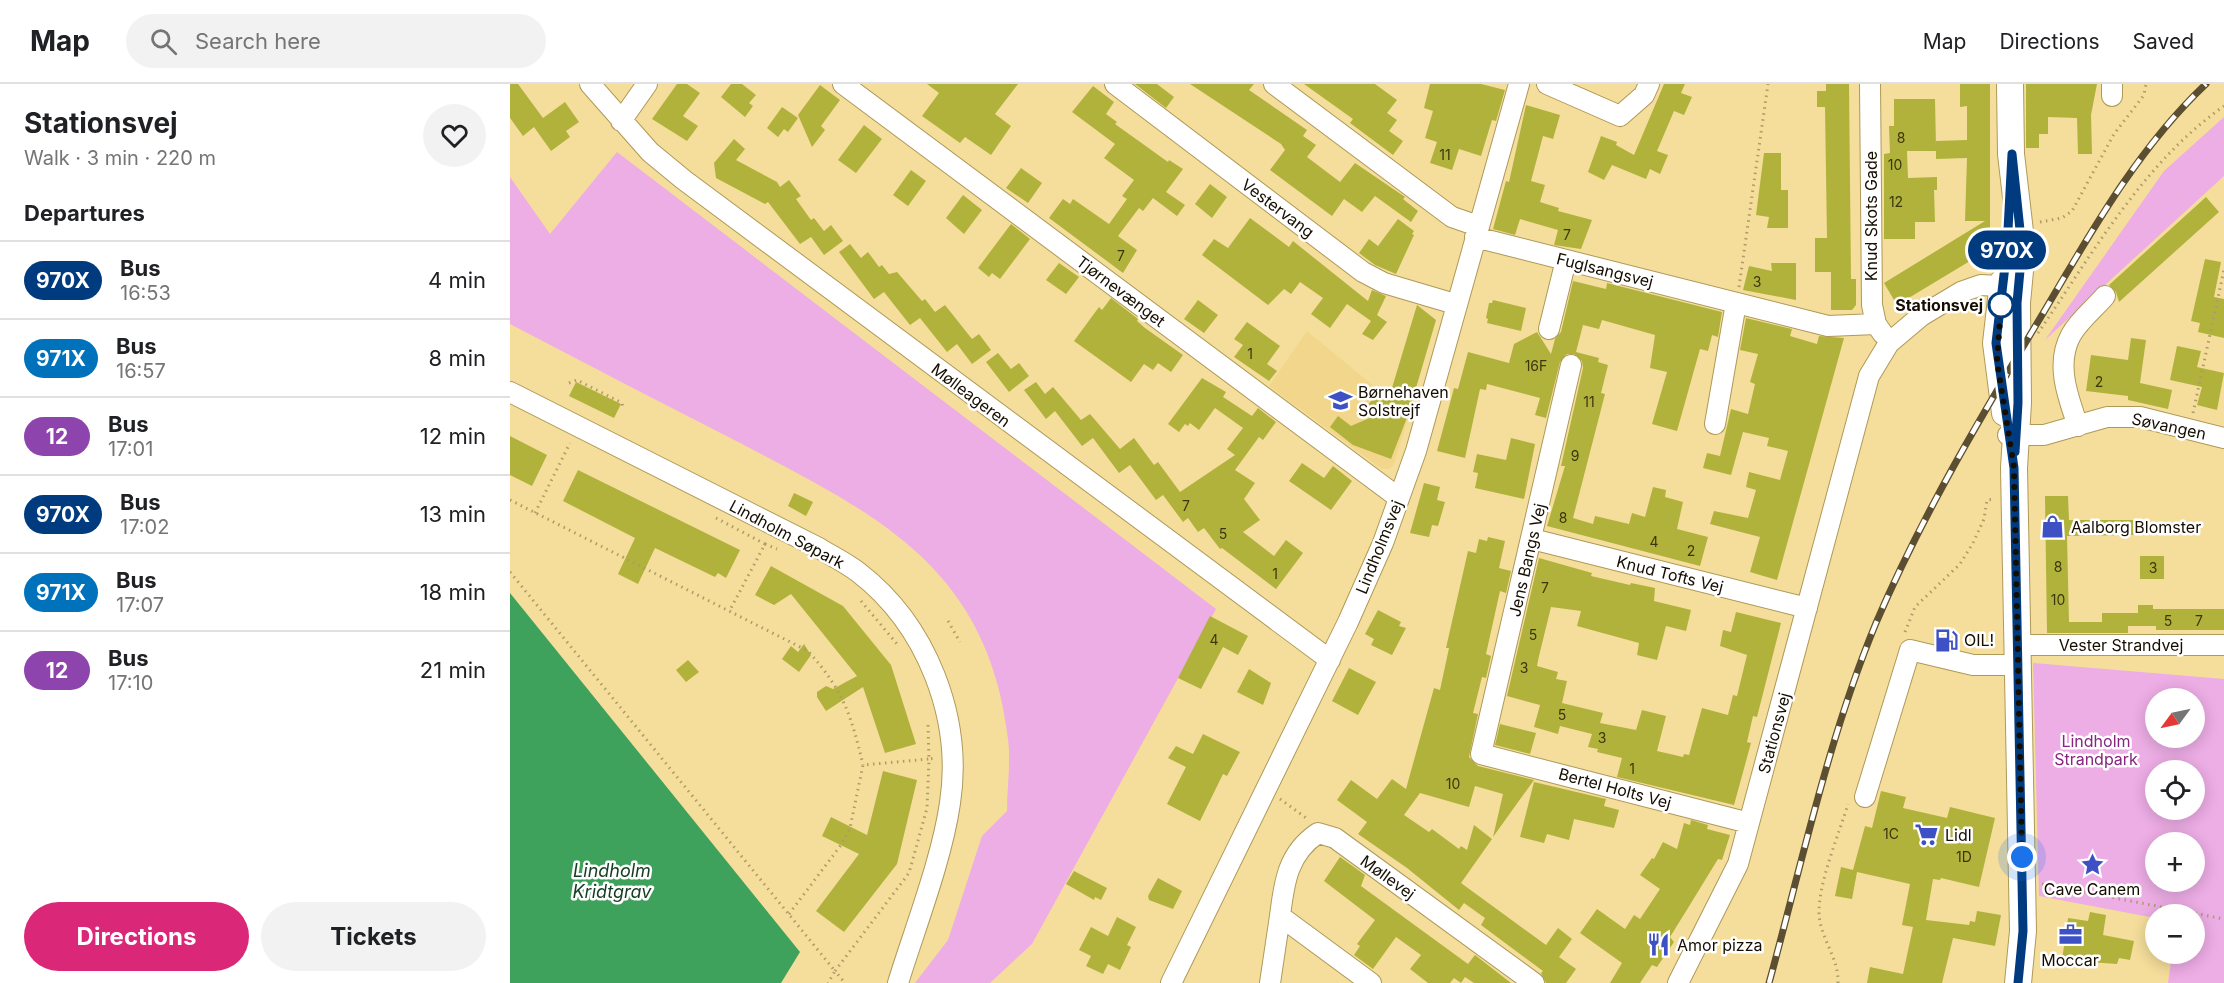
<!DOCTYPE html>
<meta charset="utf-8">
<style>
body{margin:0;font-family:Inter,sans-serif;background:#f2f2f2;color:#202124;height:100vh;display:flex;flex-direction:column;font-size:22px;white-space:nowrap}
*{box-sizing:border-box;margin:0}
p{font-size:20px;color:#757577}
.icon{flex:none;width:33px;height:33px;fill:none;stroke:currentColor;stroke-width:2;stroke-linecap:round;stroke-linejoin:round}
.map{position:relative;flex:1;overflow:hidden}
.drawer{display:flex;flex-direction:column;background:#fff;width:510px}
.drawer>*{flex:none}
.badge{padding:0 12px;border-radius:20px;font-size:21px;line-height:39px}
.needle{width:39px;rotate:237deg}
.controls{position:absolute;left:1635px;top:604px;display:grid;gap:12px}
.controls a{display:grid;place-items:center;width:60px;height:60px;border-radius:50%;background:#fff;box-shadow:0 3px 15px #0003;font-size:30px}
.you{position:absolute;width:30px;height:30px;margin:-15px;border:4px solid #fff;border-radius:50%;background:#1a73e8;box-shadow:0 0 0 9px #1a73e833}
.map>.badge{position:absolute;translate:-50% -50%;box-shadow:0 0 0 3px #fff}
h2{padding:0 24px;font-size:22px;line-height:54px}
.round{display:grid;place-items:center;flex:none;width:63px;height:63px;border-radius:32px;background:#f2f2f2}
.head{display:flex;align-items:center;justify-content:space-between;height:102px;padding:0 24px}
h1{font-size:28px;font-weight:700;line-height:45px}
.primary-button{display:flex;gap:12px;margin-top:auto;padding:12px 24px}
.primary-button a{flex:1;height:69px;border-radius:36px;background:#db2777;color:#fff;font-size:24px;font-weight:700;line-height:69px;text-align:center}
.primary-button a+a{background:#f2f2f2;color:#202124}
ul{padding:0;list-style:none}
li{display:flex;align-items:center;gap:18px;height:78px;padding:0 24px;border-top:2px solid #e0e0e0}
li div{flex:1}
li b{display:block;font-size:22px}
li em{font-style:normal}
li .badge{min-width:66px;font-weight:700;text-align:center}
header{display:flex;align-items:center;gap:36px;box-sizing:border-box;height:84px;padding:0 30px;background:#fff;border-bottom:2px solid #e0e0e0}
header strong{font-size:28px}
nav{display:flex;gap:33px;margin-inline-start:auto;font-size:21px}
.search{width:420px;height:54px;background:#f2f2f2;display:flex;align-items:center;gap:15px;box-sizing:border-box;padding:0 21px;border-radius:33px;color:#757577;font-size:22px}
main{display:flex;flex:1;min-height:0}
.map>svg:first-child{display:block}
.built{fill:#f1d68b}
.green{fill:#edade5;fill-rule:evenodd}
.water{fill:#3ea15c}
.building{fill:#b0b23c}
.lines{fill:none;stroke-linecap:round;stroke-linejoin:round}
.minor-casing{stroke:#af9958;stroke-width:22}
.major-casing{stroke:#af9958;stroke-width:28}
.path{stroke:#ad9b69;stroke-width:3;stroke-dasharray:1.5 4.5;stroke-linecap:butt}
.minor{stroke:#fff;stroke-width:20}
.major{stroke:#fff;stroke-width:26}
.rail-casing{stroke:#5c4f31;stroke-width:7}
.rail{stroke:#fff;stroke-width:4.5;stroke-dasharray:14;stroke-linecap:butt}
.line-casing{stroke:#fff;stroke-width:14}
.line{stroke:#003b80;stroke-width:9}
.walk{stroke:#150d00;stroke-width:6;stroke-dasharray:0 10.8}
.stop-dot{fill:#fff;stroke:#003b80;stroke-width:3}
.labels{text-anchor:middle;stroke-width:5;stroke-linejoin:round;paint-order:stroke}
.number-label{font-size:14px;fill:#3c360f}
.street-label{font-size:16px;fill:#150d00;stroke:#fff}
.stop-label{font-size:16px;font-weight:bold;fill:#150d00;stroke:#fff;text-anchor:end}
.poi-label{font-size:16px;fill:#150d00;stroke:#fff;text-anchor:start}
.park-label{font-size:16px;fill:#872581;stroke:#fff}
.water-label{font-size:18px;font-style:italic;fill:#153d21;stroke:#fff}
</style>
<header>
<strong>Map</strong>
<div class="search"><svg class="icon" aria-label="search" viewBox="0 0 24 24"><circle cx="10" cy="10" r="6"/><path d="M15 15l6 6"/></svg>Search here</div>
<nav><a>Map</a><a>Directions</a><a>Saved</a></nav>
</header>
<main>
<section class="drawer">
<div class="head"><div><h1>Stationsvej</h1><p>Walk · 3 min · 220 m</p></div><a class="round"><svg class="icon" aria-label="heart" viewBox="0 0 24 24"><path d="M12 20l-8-8c-3-5 5-10 8-4 3-6 11-1 8 4z"/></svg></a></div>
<h2>Departures</h2>
<ul>
<li><span class="badge" style="background:#003b80;color:#fff">970X</span><div><b>Bus</b><p>16:53</p></div><em>4 min</em></li>
<li><span class="badge" style="background:#0072bc;color:#fff">971X</span><div><b>Bus</b><p>16:57</p></div><em>8 min</em></li>
<li><span class="badge" style="background:#8e44ad;color:#fff">12</span><div><b>Bus</b><p>17:01</p></div><em>12 min</em></li>
<li><span class="badge" style="background:#003b80;color:#fff">970X</span><div><b>Bus</b><p>17:02</p></div><em>13 min</em></li>
<li><span class="badge" style="background:#0072bc;color:#fff">971X</span><div><b>Bus</b><p>17:07</p></div><em>18 min</em></li>
<li><span class="badge" style="background:#8e44ad;color:#fff">12</span><div><b>Bus</b><p>17:10</p></div><em>21 min</em></li>
</ul>
<div class="primary-button"><a>Directions</a><a>Tickets</a></div>
</section>
<div class="map">
<svg width="1714" height="899" viewBox="0 0 1714 899">
<rect width="100%" height="100%" fill="#f5de9b"/>
<path class="built" d="M797 247 899 331 884 380 879 385H872L759 302Z"/>
<path class="green" d="M1714 33V92L1535 256 1654 87Z
M107 68 706 525 522 860 480 899H405L438 856 472 752 497 727C497 704 501 678 498 655 478 485 370 432 234 361 156 321 78 281 0 240V93L40 150Z
M1523 579 1714 595V899H1658L1662 870H1684V831H1646L1645 834 1529 812ZM1646 615H1684V654H1646ZM1646 687H1684V726H1646ZM1646 759H1684V798H1646Z"/>
<path class="water" d="M0 509 290 868 271 899H0Z"/>
<path class="building" d="M0 0H8L33 34 55 18 69 38 56 47 60 53 41 67 24 43 13 52 0 34Z
M167 0H177L190 9 173 32 188 42 177 57 142 35Z
M221 0H232L246 11 239 19 243 22 235 33 211 13Z
M417 0H508L485 30 501 42 481 71 455 53 450 59 412 32 429 9Z
M625 0H647L664 13 656 24Z
M680 0H744L739 6 797 46 793 52 806 61 797 73 830 98 845 79 851 83 895 113 893 115 908 127 901 138 865 112 852 128 834 115 822 132 760 86 775 66 771 60Z
M794 0H865L887 16 877 29 887 36 879 47 893 57 883 71 840 39 843 35Z
M920 0H971L995 6 986 37 982 36 971 72 949 65 942 86 920 79 927 58 915 54 923 27 914 24Z
M1154 0H1175L1171 9 1182 13 1174 31 1164 27 1147 67 1158 71 1150 90 1140 85 1136 95 1102 81 1094 96 1078 88 1091 52 1107 58 1106 61 1124 71Z
M1316 0H1339L1341 195H1346V221L1342 226H1321V188H1305V154H1317L1315 23H1307V7H1316Z
M1450 0H1480V165L1387 221 1374 199 1475 137H1455L1457 74 1426 75V67H1397L1398 94 1427 93V106H1424L1425 138H1405V155H1374V70L1380 69 1379 42H1384V15H1425L1426 64V57L1457 56V22L1450 23Z
M1516 0H1587L1581 31 1582 70H1568L1567 34 1538 33V50H1529V64H1516Z
M310 1 330 16 311 42 315 46 302 63 288 31Z
M583 2 604 18 596 30 607 38 605 40 658 78 659 76 673 85 656 108 675 121 667 132 643 114 633 127 629 124 608 152 627 166 613 189 539 134 553 115 560 120 563 115 599 140 617 115 612 112 624 96 594 74 605 60 562 28Z
M1016 21 1050 31 1043 55 1033 52 1021 97 1035 101 1030 118 1049 124 1048 127 1082 136 1071 165 1044 161 1048 146 1010 135 1005 151 983 145 996 97 999 98Z
M272 23 288 34 278 48 274 45 268 53 257 44Z
M354 41 372 55 346 89 328 76Z
M224 55 235 65 226 76 267 98 270 103 279 96 291 112 286 115 301 136 304 134 314 147 321 141 333 157 314 171 301 153 290 160 258 118 255 120 206 94 204 79Z
M1254 69H1271V106H1278V144H1257L1259 133 1246 131Z
M511 84 532 99 518 119 496 104Z
M401 86 416 97 398 122 383 111Z
M700 100 717 113 702 134 685 120Z
M453 111 472 126 454 150 436 134Z
M1696 113 1709 128 1609 218 1606 208 1599 201Z
M740 134 779 163 783 157 858 217 862 206 876 212 867 231 877 238 863 256 852 250 861 237 837 220 820 244 801 230 813 214 790 198 781 210 774 205 758 221 692 171 704 155 718 164Z
M888 135 904 147 902 150 904 151 886 190 865 181 849 169 859 155 868 162Z
M501 140 520 155 490 195 482 189 479 193 468 184Z
M340 160 351 174 358 168 369 183 372 181 379 190 387 188 412 217 415 215 425 228 435 221 462 255 469 250 481 266 462 280 447 260 437 268 410 234 400 241 374 208 364 215 329 168Z
M1695 175 1711 178 1704 213 1714 215V254L1688 248 1690 239 1681 237Z
M549 179 569 193 556 210 536 196Z
M1261 179H1286V216L1233 206 1239 182 1262 187Z
M1063 197 1096 205 1097 199 1212 228 1208 253 1202 251 1198 267 1190 265 1167 347 1142 340 1157 288 1140 284 1145 251 1092 236 1089 245 1073 241 1066 268 1089 274 1088 278 1098 281 1091 309 1095 310 1063 434 1083 440 1085 432 1119 440 1122 429 1135 433 1143 403 1156 406 1155 413 1173 418 1167 445 1198 453 1190 482 1037 442 1055 382H1051L1073 284 1072 277 1064 270H1057L1050 278 1036 334 1025 331 1030 314 977 300 976 306 970 305 955 374 927 367 944 304 948 305 958 268 999 279 1004 260 1027 248 1041 270 1045 255 1051 248Z
M601 214 628 235 627 237 635 244 673 271 661 288 648 279 643 286 634 280 621 298 564 257 589 223 592 226Z
M688 216 708 231 694 249 674 235Z
M983 216 1016 224 1011 247 977 239 978 235 976 234 979 219H982Z
M907 221 926 236 898 331 881 375 843 361 820 343 828 332 841 342 869 330 858 321 867 309 878 317Z
M1236 234 1282 245 1280 252 1307 260 1309 252 1334 254 1267 496 1240 488 1250 453 1200 440 1204 427 1238 434 1246 406 1236 403 1239 388 1270 396 1278 367 1257 362 1259 354 1233 348 1221 391 1193 384 1197 369 1210 372 1221 325 1238 330 1245 300 1240 298 1248 270 1230 266Z
M737 238 770 262 757 280 767 287 759 297 724 273 733 261 724 255Z
M1621 254 1636 256 1630 299 1662 306 1658 325 1618 316V312L1576 307 1581 271 1618 276Z
M1667 262 1691 267 1687 283 1714 289 1707 326 1687 321 1692 303 1660 296Z
M488 269 501 285 509 279 519 292 499 308 476 278Z
M692 294 716 308 713 313 742 332 748 324 766 338 753 356 749 353 725 386 745 399 734 415 750 436 733 448 764 472 776 456 793 469 766 505 712 464 710 465 694 444 688 448 678 434 673 438 653 411 646 416 620 381 609 389 583 354 572 362 545 327 536 335 514 306 526 298 535 310 543 303 571 336 580 330 610 365 624 354 644 381 648 378 670 408 725 371 717 365 733 344 705 324 689 346 680 339 678 342 675 340 669 348 658 340Z
M66 298 111 320 104 334 59 312Z
M0 352 37 371 22 402 0 391Z
M1001 354 1025 360 1014 415 965 404 968 389 963 388 967 370 996 376Z
M792 379 814 394 823 382 842 397 821 426 779 397Z
M68 386 230 466 216 494 208 489 205 493 145 464 128 500 108 490 125 454 53 417Z
M914 399 930 403 927 416 935 418 928 442 922 441 919 453 900 449Z
M284 409 303 418 296 432 278 422Z
M1535 412H1558L1559 436H1624V451L1557 452 1559 538H1592V529H1628V521H1643V525H1714V546H1646V542H1618V549H1537Z
M978 453 995 457 989 484 1001 487 996 509 990 507 976 570 981 572 976 594 972 593 963 629 968 630 959 673 968 682 1024 696 983 753 993 710 965 702 959 723 910 709 894 731 919 748 922 745 949 765 951 762 957 766 964 741 982 755 951 799 1036 861 1048 844 1062 855 1049 873 1066 885 1056 899H1036L1031 889 1033 887 971 841 975 834 954 819 949 826 897 784 848 750 857 738 827 716 841 696 867 715 882 695 896 705 924 604 930 606 939 564H936L958 467 966 469 969 455 977 457Z
M1630 472H1654V495H1630Z
M1029 474 1082 489 1081 492 1120 501 1121 499 1145 504 1144 517 1181 526 1176 547 1156 542 1147 576 1127 571 1129 559 1067 542 1071 527 1041 523 1029 572 1027 582 1048 588 1046 595 1057 597 1052 619 1093 629 1090 639 1126 646 1132 626 1156 632 1147 667 1173 673 1174 670 1179 671 1192 624 1218 631 1223 611 1227 612 1237 571 1210 562 1213 546 1221 548 1226 528 1271 539 1247 633 1243 632 1237 658 1241 659 1224 721 1107 693 1112 674 1087 668 1088 665 1078 663 1082 650 1050 642 1048 650 1024 643 1030 621 997 612Z
M261 482 333 522 381 581 406 660 375 669 353 603 316 627 307 613V608L316 602 323 605 347 592 281 510 264 521 245 511Z
M868 526 891 538 889 542 896 544 882 571 861 561 864 555 855 550Z
M700 532 738 552 728 571 713 563 691 605 668 594Z
M294 560 301 571 289 588 272 575 281 562 288 568Z
M178 576 189 588 176 598 166 586Z
M839 584 866 598 848 631 822 617Z
M739 585 761 599 753 621 727 608Z
M990 640 1026 649 1020 670 985 661Z
M693 650 730 668 717 692 713 690 690 737 657 720 676 683 658 674 666 662 683 670Z
M373 687 407 696 387 780 334 848 306 827 349 770 312 752 321 733 357 751Z
M1024 698 1096 715 1094 722 1109 726 1104 744 1064 735 1059 756 1037 750 1034 759 1010 753Z
M1371 707 1396 713 1393 724 1437 734 1440 723 1485 734 1469 803 1431 794 1430 796 1423 795 1416 836 1459 841 1460 837 1465 838 1467 827 1491 831 1485 862 1443 854 1432 899H1357L1360 883 1393 890 1403 843 1392 841 1400 800 1347 788 1342 815 1325 812 1331 783 1343 786 1355 742 1362 744Z
M1181 736 1198 741 1197 745 1220 751 1212 776 1208 775 1178 824 1160 853 1164 858 1147 883 1142 881 1130 899H1100L1112 879 1070 849 1087 825 1115 845 1124 831 1130 835 1150 805 1130 791 1142 774 1144 775 1153 758 1167 765 1174 739 1180 741Z
M830 773 855 791 851 802 958 880 965 871 1001 899H964L955 893 951 899 944 894 940 899H918L900 885 911 871 886 853 863 885 844 871 850 862 847 860 865 836 814 797Z
M564 787 597 804 591 816 585 813 584 816 556 800Z
M648 794 672 807 663 825 639 816 638 812Z
M1580 828 1596 831 1593 851 1624 857 1620 876 1609 874 1607 880 1552 876 1558 834 1578 837Z
M607 833 626 843 617 861 621 863 610 886 598 880 593 890 576 882 581 872 569 866 581 843 598 852Z"/>
<g class="lines">
<defs>
<path id="minor" d="M80 0 140 68 174 96 820 576
M333 0 889 414
M605 0 853 188 874 199 945 220
M764 0 942 133 968 142
M1037 0 1110 32 1134 11 1139 0
M1360 0 1362 221 1366 240 1373 250
M1602 12V0
M111 37 137 0
M965 153 1318 242 1366 240
M1039 245 1056 176
M1061 281 971 670 1239 739
M0 308 309 464C322 472 336 479 348 488 417 541 453 634 440 719 432 775 405 844 388 899
M1205 340 1226 219
M1568 342C1558 313 1545 280 1561 251 1569 236 1585 224 1595 212
M1498 351H1534L1597 333H1630L1714 354
M1022 455 1297 524
M1508 561H1714
M1355 713 1400 566 1463 581H1509
M770 832C774 798 778 769 808 749L825 754 1024 899
M661 899 838 538 873 459 906 367 1009 0
M760 899 770 832 861 899
M1168 899 1228 780 1359 292 1379 259 1411 232 1451 208 1471 201 1506 203"/>
<path id="major" d="M1500 0 1501 70 1512 165 1507 219 1508 319 1504 384 1512 797 1513 847 1508 899
M1493 198 1486 259 1495 329"/>
</defs>
<use href="#minor" class="minor-casing"/>
<use href="#major" class="major-casing"/>
<path class="path" d="M1530 138 1552 134 1562 127 1604 50 1634 11 1636 0
M1229 203 1258 0
M1528 249C1583 169 1634 78 1714 22
M59 299 67 296 112 319 113 325
M1683 329 1714 186
M0 416 298 567C333 606 341 630 353 681
M25 429 60 359
M206 434 255 460 220 526
M255 460 267 465
M0 488 325 887 318 899
M351 517 387 560
M438 537 450 558
M1395 548 1405 523 1450 480 1463 459 1474 435 1477 416 1485 415
M418 641 419 675 426 674
M770 715 799 736
M1532 800 1714 835
M279 830 331 761 340 744 353 681 419 675 417 724 399 789 325 887 335 899
M1328 899C1329 873 1309 853 1309 828 1309 797 1329 750 1338 720"/>
<use href="#minor" class="minor"/>
<use href="#major" class="major"/>
<defs>
<path id="rail" d="M1259 899C1292 779 1318 655 1366 539 1412 431 1472 331 1532 231 1580 150 1627 65 1696 0"/>
</defs>
<use href="#rail" class="rail-casing"/>
<use href="#rail" class="rail"/>
</g>
<g class="lines">
<defs>
<path id="line" d="M1505 368 1508 319 1507 219 1512 165 1502 70 1497 165 1486 259 1504 384 1512 797 1513 847 1508 899"/>
</defs>
<use href="#line" class="line-casing"/>
<use href="#line" class="line"/>
<path class="walk" d="M1491 221 1487 277 1504 384 1512 773"/>
</g>
<defs>
<symbol id="school-bare" viewBox="-9 -9 18 18"><path d="M0-5L7-2L0 1L-7-2ZM-4 1L0 2.5L4 1V4Q0 6-4 4Z" fill="#3d51c4" stroke="#fff" stroke-width="2.5" paint-order="stroke"/></symbol>
<symbol id="shop-bare" viewBox="-9 -9 18 18"><path d="M-5-2.5h2.3a2.7 3.5 0 0 1 5.4 0H5L5.5 6h-11ZM-1.5-2.5h3a1.5 2.3 0 0 0-3 0Z" fill="#3d51c4" stroke="#fff" stroke-width="2.5" paint-order="stroke"/></symbol>
<symbol id="fuel-bare" viewBox="-9 -9 18 18"><path d="M-5.5-6h7V0h2V4h1.3V-2.5L3-4.5l.8-.8L6-3V5H2.5V1h-1V6h-7ZM-4.2-4.7v3.2H.2V-4.7Z" fill="#3d51c4" stroke="#fff" stroke-width="2.5" paint-order="stroke"/></symbol>
<symbol id="supermarket-bare" viewBox="-9 -9 18 18"><path d="M-6-5.5h2.5l.6 2H6L4.5 2H-2.5L-4.4-4H-6ZM-1.5 3.2a1.3 1.3 0 1 0 .1 0ZM3 3.2a1.3 1.3 0 1 0 .1 0Z" fill="#3d51c4" stroke="#fff" stroke-width="2.5" paint-order="stroke"/></symbol>
<symbol id="sight-bare" viewBox="-9 -9 18 18"><path d="M0-6L1.8-2.2L6-1.7L2.9 1.2L3.7 5.4L0 3.3L-3.7 5.4L-2.9 1.2L-6-1.7L-1.8-2.2Z" fill="#3d51c4" stroke="#fff" stroke-width="2.5" paint-order="stroke"/></symbol>
<symbol id="office-bare" viewBox="-9 -9 18 18"><path d="M-6-3h4V-5.5h4V-3h4V5H-6ZM-1-4.5V-3h2v-1.5ZM-6 0V1H6V0Z" fill="#3d51c4" stroke="#fff" stroke-width="2.5" paint-order="stroke"/></symbol>
<symbol id="restaurant-bare" viewBox="-9 -9 18 18"><path d="M-5-6h1v4h1v-4h1v4h1v-4h1v5L-1.5 .5V6h-2V.5L-5-1ZM5-6V6H3V1.5H1.5Q1.5-4 5-6Z" fill="#3d51c4" stroke="#fff" stroke-width="2.5" paint-order="stroke"/></symbol>
</defs>
<g fill-rule="evenodd">
<use href="#school-bare" x="814" y="300" width="33" height="33"/>
<use href="#shop-bare" x="1526" y="426" width="33" height="33"/>
<use href="#fuel-bare" x="1420" y="540" width="33" height="33"/>
<use href="#supermarket-bare" x="1400" y="734" width="33" height="33"/>
<use href="#sight-bare" x="1566" y="764" width="33" height="33"/>
<use href="#office-bare" x="1544" y="834" width="33" height="33"/>
<use href="#restaurant-bare" x="1132" y="844" width="33" height="33"/>
</g>
<circle class="stop-dot" cx="1491" cy="221" r="12"/>
<g class="labels">
<g class="number-label">
<text x="1391" y="59">8</text>
<text x="935" y="76">11</text>
<text x="1385" y="86">10</text>
<text x="1386" y="123">12</text>
<text x="1057" y="156">7</text>
<text x="611" y="177">7</text>
<text x="1247" y="203">3</text>
<text x="740" y="275">1</text>
<text x="1026" y="287">16F</text>
<text x="1589" y="303">2</text>
<text x="1079" y="323">11</text>
<text x="1065" y="377">9</text>
<text x="676" y="427">7</text>
<text x="1053" y="439">8</text>
<text x="713" y="455">5</text>
<text x="1144" y="463">4</text>
<text x="1181" y="472">2</text>
<text x="1548" y="488">8</text>
<text x="1643" y="489">3</text>
<text x="765" y="495">1</text>
<text x="1035" y="509">7</text>
<text x="1548" y="521">10</text>
<text x="1658" y="542">5</text>
<text x="1689" y="542">7</text>
<text x="1023" y="556">5</text>
<text x="704" y="561">4</text>
<text x="1014" y="589">3</text>
<text x="1052" y="636">5</text>
<text x="1092" y="659">3</text>
<text x="1122" y="690">1</text>
<text x="943" y="705">10</text>
<text x="1381" y="755">1C</text>
<text x="1454" y="778">1D</text>
</g>
<g class="street-label">
<text transform="translate(768 124) rotate(37)" y="6">Vestervang</text>
<text transform="translate(1361 132) rotate(-90)" y="6">Knud Skots Gade</text>
<text transform="translate(1095 186) rotate(14)" y="6">Fuglsangsvej</text>
<text transform="translate(611 207) rotate(37)" y="6">Tjørnevænget</text>
<text transform="translate(461 311) rotate(37)" y="6">Mølleageren</text>
<text transform="translate(1659 342) rotate(12)" y="6">Søvangen</text>
<text transform="translate(277 450) rotate(28)" y="6">Lindholm Søpark</text>
<text transform="translate(869 463) rotate(-68)" y="6">Lindholmsvej</text>
<text transform="translate(1017 476) rotate(-77)" y="6">Jens Bangs Vej</text>
<text transform="translate(1160 490) rotate(14)" y="6">Knud Tofts Vej</text>
<text x="1611" y="567">Vester Strandvej</text>
<text transform="translate(1264 649) rotate(-75)" y="6">Stationsvej</text>
<text transform="translate(1105 704) rotate(15)" y="6">Bertel Holts Vej</text>
<text transform="translate(878 793) rotate(36)" y="6">Møllevej</text>
</g>
<g class="stop-label">
<text x="1473" y="227">Stationsvej</text>
</g>
<g class="poi-label">
<text x="848" y="314">Børnehaven<tspan x="848" dy="18">Solstrejf</tspan></text>
<text x="1561" y="449">Aalborg Blomster</text>
<text x="1454" y="562">OIL!</text>
<text x="1435" y="757">Lidl</text>
<text x="1582" y="811" text-anchor="middle">Cave Canem</text>
<text x="1167" y="867">Amor pizza</text>
<text x="1560" y="882" text-anchor="middle">Moccar</text>
</g>
<g class="park-label">
<text x="1586" y="663">Lindholm<tspan x="1586" dy="18">Strandpark</tspan></text>
</g>
<g class="water-label">
<text x="102" y="793">Lindholm<tspan x="102" dy="21">Kridtgrav</tspan></text>
</g>
</g>
</svg>
<div class="controls">
<a><svg class="needle" viewBox="-14 -14 28 28"><path d="M0-13l5 13h-10z" fill="#e53935"/><path d="M0 13l5-13h-10z" fill="#757577"/></svg></a>
<a><svg class="icon" aria-label="locate" viewBox="0 0 24 24"><circle cx="12" cy="12" r="6"/><path d="M12 2v4M12 18v4M2 12h4M18 12h4"/></svg></a>
<a>+</a>
<a>−</a>
</div>
<div class="you" style="left:1512px;top:773px"></div>
<b class="badge" style="left:1497px;top:166px;background:#003b80;color:#fff">970X</b>
</div>
</main>
